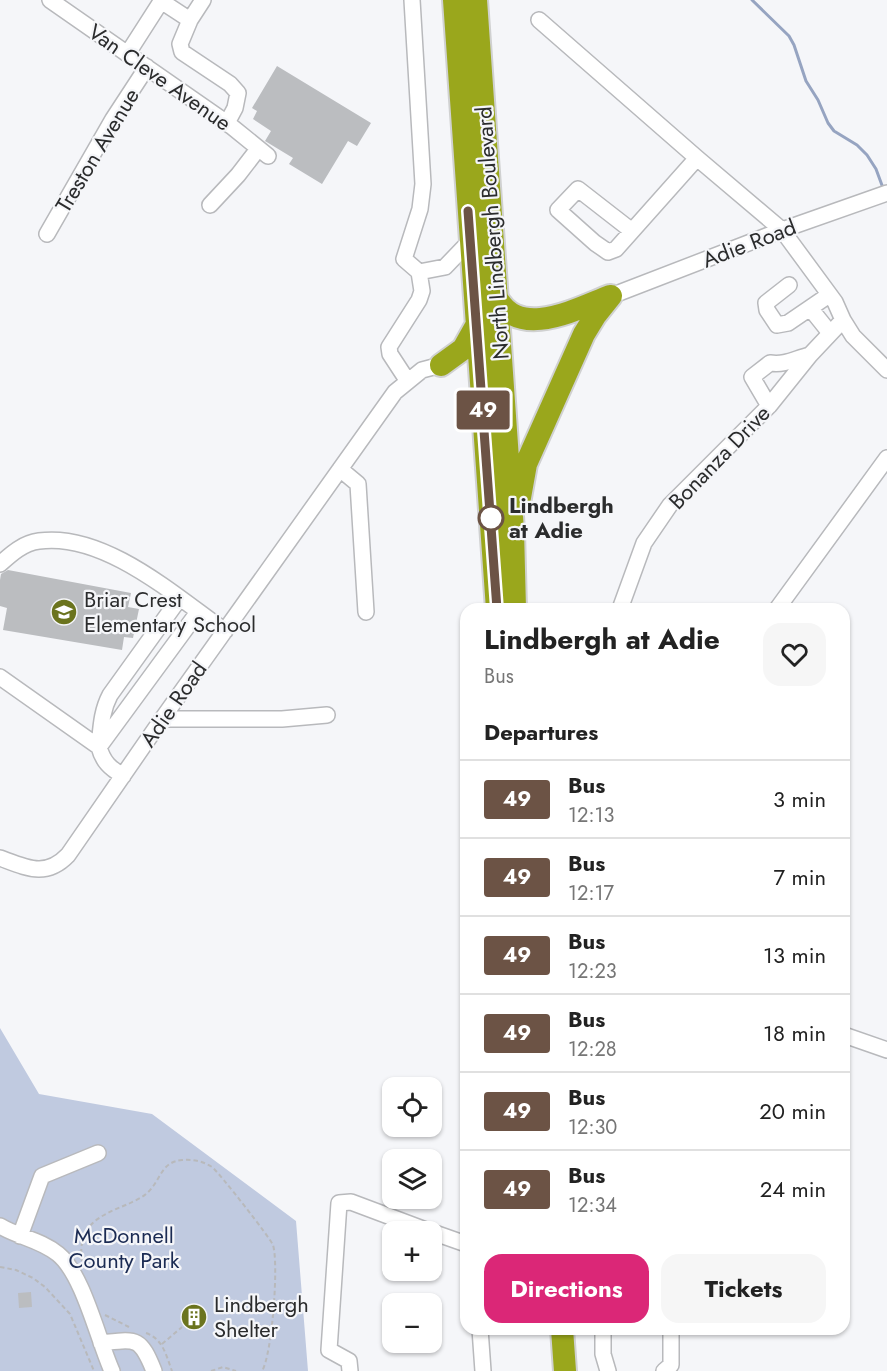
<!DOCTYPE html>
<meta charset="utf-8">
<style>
body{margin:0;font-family:Jost,sans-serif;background:#f6f6f6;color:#222;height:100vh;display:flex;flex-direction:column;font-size:22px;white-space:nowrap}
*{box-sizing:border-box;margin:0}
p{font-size:20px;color:#767676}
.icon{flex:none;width:33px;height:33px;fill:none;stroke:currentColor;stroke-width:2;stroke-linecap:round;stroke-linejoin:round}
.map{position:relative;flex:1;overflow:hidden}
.panel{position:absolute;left:460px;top:603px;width:390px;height:732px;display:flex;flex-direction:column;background:#fff;border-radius:18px;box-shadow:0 2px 4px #0004}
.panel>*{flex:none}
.badge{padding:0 12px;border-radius:4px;font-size:21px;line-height:39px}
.controls{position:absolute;left:382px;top:1077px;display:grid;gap:12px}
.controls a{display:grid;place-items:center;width:60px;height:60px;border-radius:12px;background:#fff;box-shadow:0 2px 4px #0004;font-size:30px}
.map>.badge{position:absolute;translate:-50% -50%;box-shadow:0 0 0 3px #fff}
h2{padding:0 24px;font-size:22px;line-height:54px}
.round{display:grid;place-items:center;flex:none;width:63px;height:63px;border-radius:18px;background:#f6f6f6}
.summary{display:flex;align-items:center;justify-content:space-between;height:102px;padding:0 24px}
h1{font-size:28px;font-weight:700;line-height:45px}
.cta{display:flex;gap:12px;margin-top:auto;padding:12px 24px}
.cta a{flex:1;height:69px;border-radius:18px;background:#db2777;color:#fff;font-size:24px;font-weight:700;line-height:69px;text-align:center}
.cta a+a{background:#f6f6f6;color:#222}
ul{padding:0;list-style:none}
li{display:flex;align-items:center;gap:18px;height:78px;padding:0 24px;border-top:2px solid #e0e0e0}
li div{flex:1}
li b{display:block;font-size:22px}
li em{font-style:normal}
li .badge{min-width:66px;font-weight:700;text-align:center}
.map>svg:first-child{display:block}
.green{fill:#c0cae0}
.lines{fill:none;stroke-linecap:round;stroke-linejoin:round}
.stream{stroke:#96a4c1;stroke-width:3}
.building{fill:#bbbdc0}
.minor-casing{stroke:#b8b9bc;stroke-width:18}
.highway-casing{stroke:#d0d1d1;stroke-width:26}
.path{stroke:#b8b9bb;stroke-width:2;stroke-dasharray:4.5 3;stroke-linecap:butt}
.minor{stroke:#fff;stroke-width:15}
.highway{stroke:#9aa71c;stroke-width:22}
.line-casing{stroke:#fff;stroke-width:14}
.line{stroke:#6c5345;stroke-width:9}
.stop-dot{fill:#fff;stroke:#6c5345;stroke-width:3}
.labels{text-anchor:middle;stroke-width:4.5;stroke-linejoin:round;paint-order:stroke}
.street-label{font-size:22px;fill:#2b2c2d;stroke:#f5f6f9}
.stop-label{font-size:22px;font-weight:bold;fill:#2b2c2d;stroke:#f5f6f9;text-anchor:start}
.poi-label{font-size:22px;fill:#2b2c2d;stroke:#f5f6f9;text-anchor:start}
.park-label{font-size:22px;fill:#1b2b53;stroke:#f5f6f9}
</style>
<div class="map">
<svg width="887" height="1371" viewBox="0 0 887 1371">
<rect width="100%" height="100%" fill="#f5f6f9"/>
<path class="green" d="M0 1028 39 1094 152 1114 296 1221 308 1371H0Z"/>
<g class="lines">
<path class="stream" d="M752 0 789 36 794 45 806 81 818 100 828 123 834 131 857 145 867 155 876 169 883 188"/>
</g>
<path class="building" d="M277 66 371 123 357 146 348 141 322 184 289 164 293 158 265 141 271 131 253 119 257 111 252 108Z
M8 570 131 593 128 607 139 609 133 638 124 637 122 650 3 630 7 608 0 606V580L1 574Z
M31 1292 32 1307 19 1308 18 1293Z
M192 1304 204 1309 206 1321 197 1330 184 1325 181 1312Z"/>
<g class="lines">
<defs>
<path id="minor" d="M50 0 231 126 268 156
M161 1 190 20 203 0
M190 20 180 44 182 52 230 84 238 93 235 108 227 123
M539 20 697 158 782 230 835 302 843 320 853 336 887 370
M128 53 162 0
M210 205 238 175 258 149
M632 231 578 189 558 210 595 243 608 252 616 249 697 158
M47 234 113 119 147 67
M419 272 445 267 470 241
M789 285 766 303 767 310 777 325 788 323 829 295
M611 296 782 230 887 193
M810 308 830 333
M407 380 390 354 389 347 419 300 422 291 419 272 404 259 420 209 423 184 412 0
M769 406 752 377 770 363C786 365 794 359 810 355
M340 469 358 484 366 612
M0 564C11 554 23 543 39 541 104 532 174 595 225 631
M620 609 644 543 670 505 769 406 810 355 843 320
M777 609 887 458
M0 677 99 747
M162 719H282L327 715
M99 747C101 729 101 712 110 695L179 599
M123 776C110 768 103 762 99 747L198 612
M0 858C27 868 46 878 68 855L162 719 395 392 422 370 441 365
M844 1035 887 1050
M0 1226C18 1237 41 1240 58 1254 83 1274 98 1340 112 1371
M432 1232 466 1244
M20 1236 42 1176 98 1153
M480 1329 483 1371
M603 1329V1354L608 1371
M101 1343C136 1339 140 1336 154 1371
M350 1371 349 1361 329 1350 339 1203 351 1202 431 1232
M664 1371 671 1365V1329"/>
<path id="highway" d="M454 0 497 609
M476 0 513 531 515 609
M496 296C518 341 576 309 610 296
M441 365 463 349 477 324
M519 503 526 464 584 334 595 316 611 296
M562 1329 565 1371"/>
</defs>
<use href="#minor" class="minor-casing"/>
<use href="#highway" class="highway-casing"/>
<path class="path" d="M82 1261C77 1225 99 1216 128 1204 134 1201 142 1198 147 1193 161 1181 160 1162 182 1160 192 1159 203 1161 212 1167 218 1171 271 1239 273 1245 279 1264 272 1355 262 1371
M0 1267 16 1270 33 1278 45 1287 70 1314 94 1371
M105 1315 129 1327
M146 1333C163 1339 166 1355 172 1371
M162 1344 182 1327
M211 1371 223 1367 236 1371"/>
<use href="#minor" class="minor"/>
<use href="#highway" class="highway"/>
</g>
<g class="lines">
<defs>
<path id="line" d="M468 211 497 609"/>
</defs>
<use href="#line" class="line-casing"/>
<use href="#line" class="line"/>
</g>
<defs>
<symbol id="school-disc" viewBox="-11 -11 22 22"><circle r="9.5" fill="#6b741e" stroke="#f5f6f9"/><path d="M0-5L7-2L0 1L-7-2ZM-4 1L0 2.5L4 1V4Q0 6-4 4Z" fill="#fff"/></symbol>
<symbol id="building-disc" viewBox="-11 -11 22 22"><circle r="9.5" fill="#6b741e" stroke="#f5f6f9"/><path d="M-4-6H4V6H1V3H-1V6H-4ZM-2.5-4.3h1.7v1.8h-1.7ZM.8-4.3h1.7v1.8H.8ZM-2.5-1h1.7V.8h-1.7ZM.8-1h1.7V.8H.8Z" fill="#fff"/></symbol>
</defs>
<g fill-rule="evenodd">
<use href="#school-disc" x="49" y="597" width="30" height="30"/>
<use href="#building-disc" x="179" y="1302" width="30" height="30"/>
</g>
<circle class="stop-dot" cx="491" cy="518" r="12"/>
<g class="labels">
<g class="street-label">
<text transform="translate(160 77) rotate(35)" y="8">Van Cleve Avenue</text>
<text transform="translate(97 150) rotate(-59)" y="8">Treston Avenue</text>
<text transform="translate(492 233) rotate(-94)" y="8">North Lindbergh Boulevard</text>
<text transform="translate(749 243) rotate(-21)" y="8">Adie Road</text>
<text transform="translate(719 457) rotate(-46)" y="8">Bonanza Drive</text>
<text transform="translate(173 704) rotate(-55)" y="8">Adie Road</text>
</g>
<g class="stop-label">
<text x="509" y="513">Lindbergh<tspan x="509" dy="25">at Adie</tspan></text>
</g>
<g class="poi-label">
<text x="84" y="607">Briar Crest<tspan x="84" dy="25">Elementary School</tspan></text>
<text x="214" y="1312">Lindbergh<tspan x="214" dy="25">Shelter</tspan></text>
</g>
<g class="park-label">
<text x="124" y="1243">McDonnell<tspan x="124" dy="25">County Park</tspan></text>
</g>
</g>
</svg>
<div class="controls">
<a><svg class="icon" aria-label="locate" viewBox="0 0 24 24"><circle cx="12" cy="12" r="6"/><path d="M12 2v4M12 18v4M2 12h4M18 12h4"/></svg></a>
<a><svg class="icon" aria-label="layers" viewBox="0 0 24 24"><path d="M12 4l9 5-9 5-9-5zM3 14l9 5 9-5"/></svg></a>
<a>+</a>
<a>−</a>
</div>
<b class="badge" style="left:483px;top:410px;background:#6c5345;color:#fff">49</b>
<section class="panel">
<div class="summary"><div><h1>Lindbergh at Adie</h1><p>Bus</p></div><a class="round"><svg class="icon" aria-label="heart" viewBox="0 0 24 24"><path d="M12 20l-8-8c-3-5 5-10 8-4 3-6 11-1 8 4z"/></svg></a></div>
<h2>Departures</h2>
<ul>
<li><span class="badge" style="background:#6c5345;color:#fff">49</span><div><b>Bus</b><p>12:13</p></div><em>3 min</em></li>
<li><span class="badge" style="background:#6c5345;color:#fff">49</span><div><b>Bus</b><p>12:17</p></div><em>7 min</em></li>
<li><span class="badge" style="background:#6c5345;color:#fff">49</span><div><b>Bus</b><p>12:23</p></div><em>13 min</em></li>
<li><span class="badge" style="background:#6c5345;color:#fff">49</span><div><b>Bus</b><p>12:28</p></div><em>18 min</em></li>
<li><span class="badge" style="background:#6c5345;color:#fff">49</span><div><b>Bus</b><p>12:30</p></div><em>20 min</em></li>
<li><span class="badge" style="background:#6c5345;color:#fff">49</span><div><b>Bus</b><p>12:34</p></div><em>24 min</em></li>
</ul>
<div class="cta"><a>Directions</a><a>Tickets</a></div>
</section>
</div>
